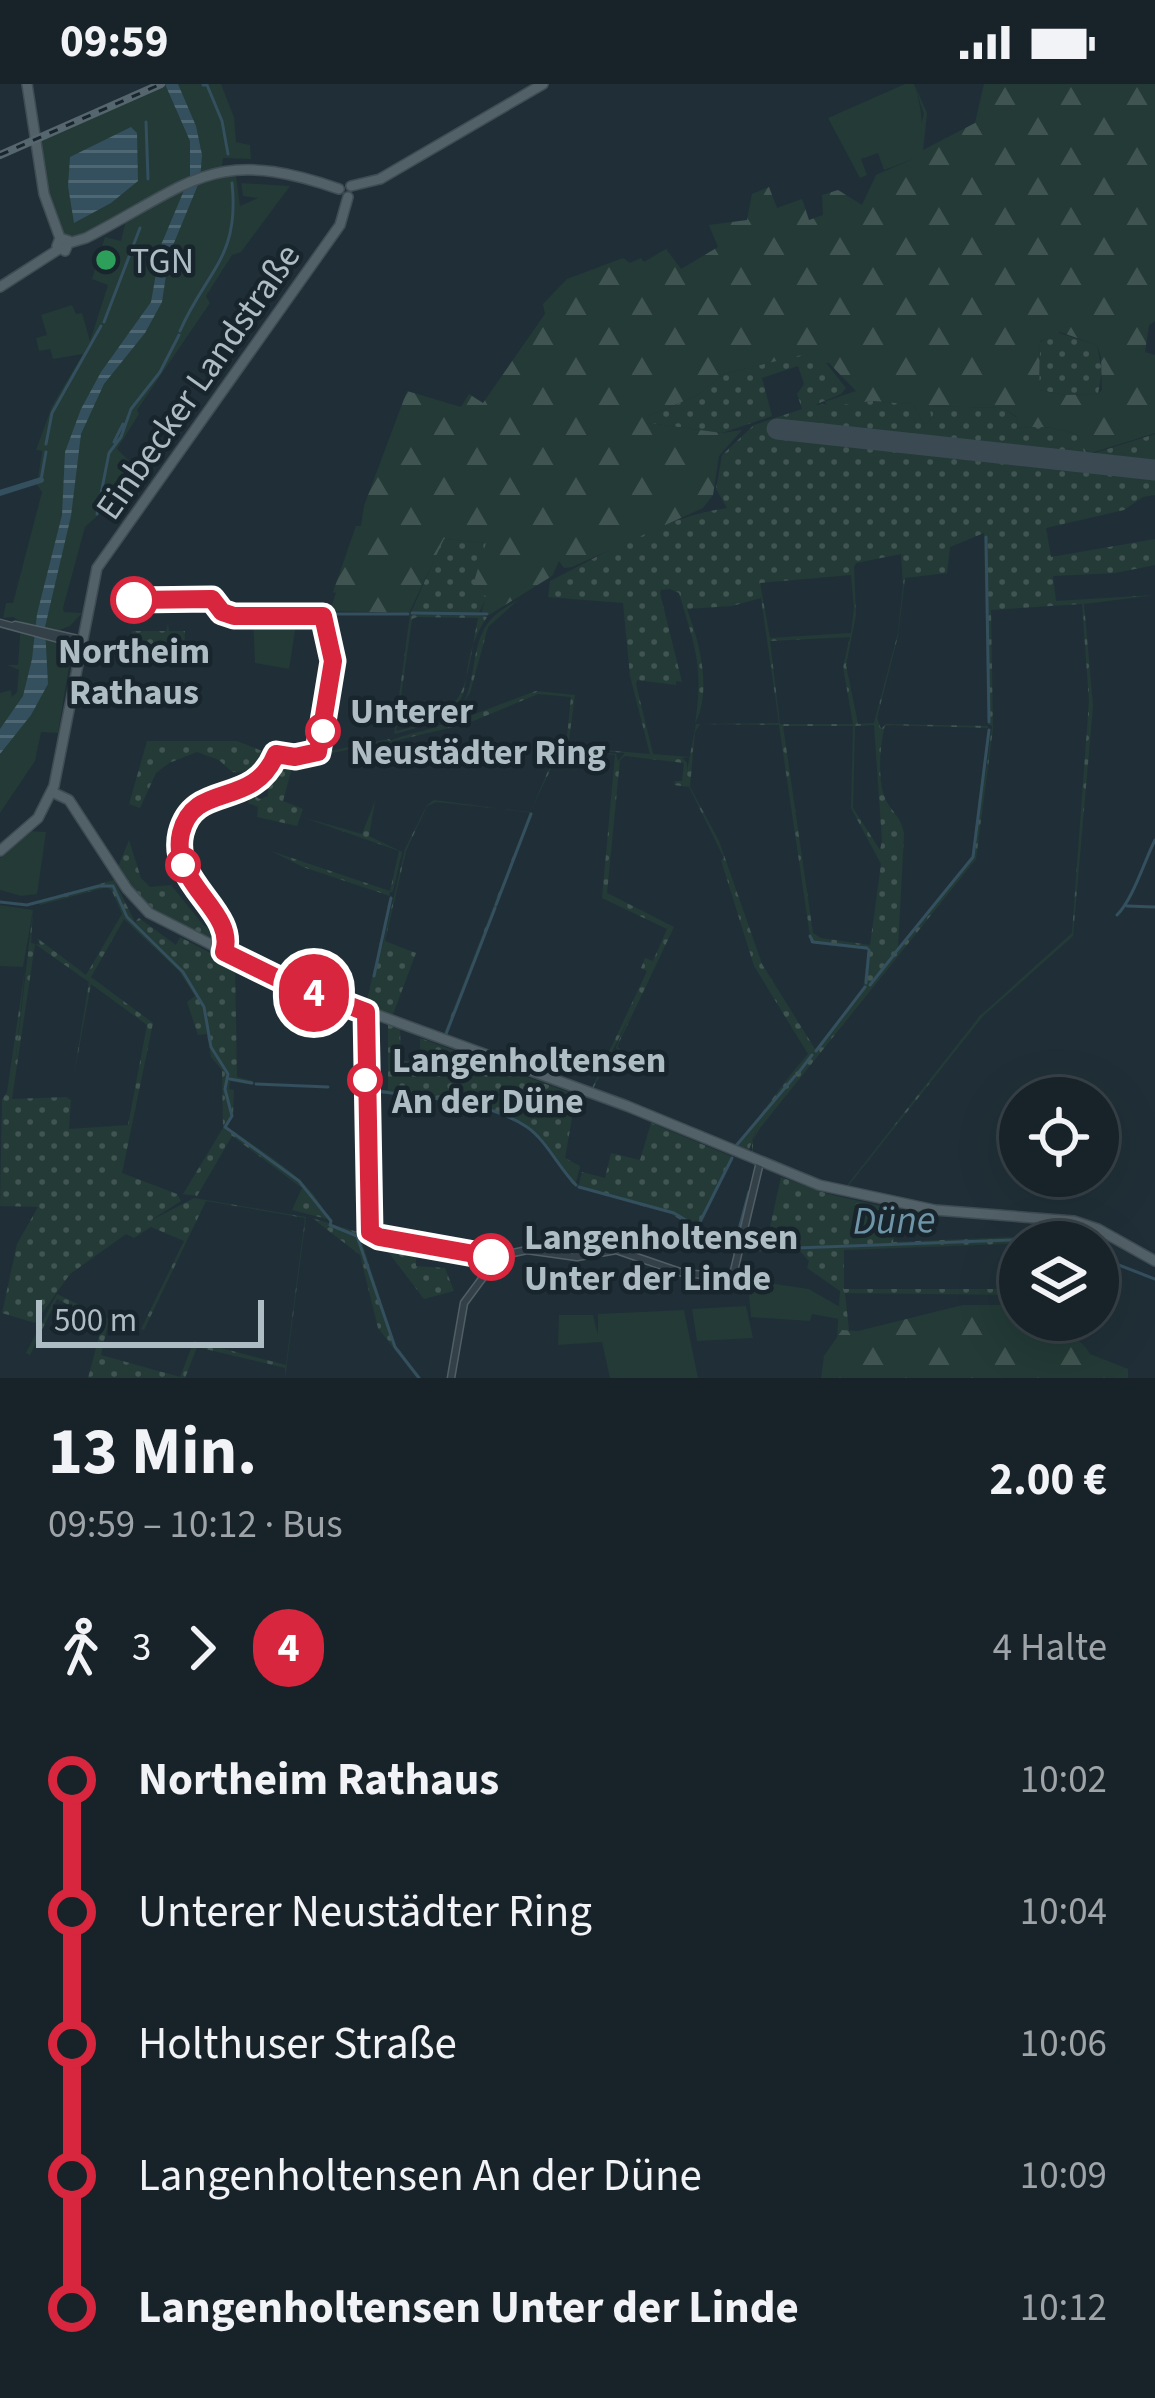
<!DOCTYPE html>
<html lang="de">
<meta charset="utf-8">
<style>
body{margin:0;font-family:"Source Sans 3",sans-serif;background:#252f35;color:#f1f3f6;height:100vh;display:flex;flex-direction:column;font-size:45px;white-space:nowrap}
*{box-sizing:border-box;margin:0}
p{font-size:39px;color:#9fa4a8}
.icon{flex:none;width:66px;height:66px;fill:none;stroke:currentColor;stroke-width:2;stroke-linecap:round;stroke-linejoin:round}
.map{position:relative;height:1294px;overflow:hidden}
.drawer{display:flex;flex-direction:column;background:#182329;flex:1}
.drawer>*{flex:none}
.badge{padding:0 24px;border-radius:39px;font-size:42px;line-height:78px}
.buttons{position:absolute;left:999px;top:993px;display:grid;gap:24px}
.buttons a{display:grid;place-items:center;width:120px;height:120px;border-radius:50%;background:#182329;box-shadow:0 12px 48px #0002,0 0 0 3px #364046;font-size:60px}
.scale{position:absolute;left:36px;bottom:30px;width:228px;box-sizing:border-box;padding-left:12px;border:6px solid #aebcc4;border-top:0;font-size:33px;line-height:42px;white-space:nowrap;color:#aebcc4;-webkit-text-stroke:9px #19252c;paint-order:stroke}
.map>.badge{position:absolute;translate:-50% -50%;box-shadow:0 0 0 6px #fff}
.legs{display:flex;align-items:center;gap:18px;height:132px;padding:0 48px;font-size:39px}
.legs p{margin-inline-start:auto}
.headline{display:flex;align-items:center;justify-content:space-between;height:204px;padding:0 48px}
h1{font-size:66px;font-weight:700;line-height:90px}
ul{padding:0 48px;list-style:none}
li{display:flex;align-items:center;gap:42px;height:132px;font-size:45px}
li i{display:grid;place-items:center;width:18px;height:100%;margin:0 15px;background:currentColor}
li i::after{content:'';width:30px;height:30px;margin:-15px;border:9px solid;border-radius:50%;background:#182329}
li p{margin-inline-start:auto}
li:first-child i{background:linear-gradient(#0000 50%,currentColor 0)}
li:last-child i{background:linear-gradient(currentColor 50%,#0000 0)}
.status{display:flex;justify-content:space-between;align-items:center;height:84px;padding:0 60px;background:#182329;direction:ltr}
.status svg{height:33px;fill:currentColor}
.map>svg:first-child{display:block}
.grass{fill:url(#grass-dots);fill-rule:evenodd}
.forest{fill:url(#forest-firs);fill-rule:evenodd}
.green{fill:#233a36}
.water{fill:url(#water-rules)}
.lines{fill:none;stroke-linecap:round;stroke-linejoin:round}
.stream{stroke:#344f5e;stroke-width:3}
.canal{stroke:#344f5e;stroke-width:6}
.runway{stroke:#3b4a52;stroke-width:21}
.minor-casing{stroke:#515e65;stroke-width:9}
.major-casing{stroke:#404c54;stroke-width:12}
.minor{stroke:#344047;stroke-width:6}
.major{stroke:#526067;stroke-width:9}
.rail-casing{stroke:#56666e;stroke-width:8}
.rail{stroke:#19252c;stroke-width:3;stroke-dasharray:9;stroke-linecap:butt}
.line-1-casing{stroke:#fff;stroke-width:27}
.line-1{stroke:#d7263d;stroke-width:18}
.leisure-dot{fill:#2e9e5b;stroke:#19252c;stroke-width:4.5}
.stop-1-dot{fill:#fff;stroke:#d7263d;stroke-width:6}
.labels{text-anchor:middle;stroke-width:9;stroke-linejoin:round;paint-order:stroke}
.poi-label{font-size:36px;fill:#aebcc4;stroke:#19252c;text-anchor:start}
.street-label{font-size:36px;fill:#aebcc4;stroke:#19252c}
.stop-label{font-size:36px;font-weight:bold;fill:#aebcc4;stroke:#19252c;text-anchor:start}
.water-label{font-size:39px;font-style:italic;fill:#6f95a8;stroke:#19252c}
</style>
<div class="status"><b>09:59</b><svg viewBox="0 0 49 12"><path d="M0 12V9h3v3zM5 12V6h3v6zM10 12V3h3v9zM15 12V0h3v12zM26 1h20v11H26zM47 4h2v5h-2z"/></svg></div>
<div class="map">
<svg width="1155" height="1294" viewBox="0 0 1155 1294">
<defs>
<pattern id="grass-dots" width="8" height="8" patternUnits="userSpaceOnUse" patternTransform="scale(3)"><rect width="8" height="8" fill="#233a36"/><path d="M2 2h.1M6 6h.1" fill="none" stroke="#405551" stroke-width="1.8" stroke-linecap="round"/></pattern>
<pattern id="forest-firs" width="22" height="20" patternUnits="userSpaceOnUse" patternTransform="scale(3)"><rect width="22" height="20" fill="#233a36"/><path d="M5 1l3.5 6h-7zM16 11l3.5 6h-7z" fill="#405551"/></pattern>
<pattern id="water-rules" width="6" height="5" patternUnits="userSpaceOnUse" patternTransform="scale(3)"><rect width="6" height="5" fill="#344f5e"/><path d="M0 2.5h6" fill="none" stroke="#4f6673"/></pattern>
</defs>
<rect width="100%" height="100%" fill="#202f37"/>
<path class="grass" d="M1056 248 1097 261 1102 287 1098 310 1066 311 1039 306 1040 258Z
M810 268 821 279H826L846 304 841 310 815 321 873 317 913 320 924 341 931 335 929 322 1003 324 1016 333 1018 345C1035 341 1058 343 1077 351L1086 367 1092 370 1155 350V411L1143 413 1124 426 1046 444 1051 473 1155 455V481L1115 489 1053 492 1056 517 1155 511 1084 520 1093 622 1073 852 983 932 845 1106 752 1072V1056L759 1041 747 1070 596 1008 735 1062C762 1032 781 1000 808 970L754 882 721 776 724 774 689 703 674 701 675 697H682L684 679 625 672 620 676 607 809 674 843 617 963 624 967 614 988 606 985 615 981 620 972 616 963 631 930 592 1007 447 956 448 953 592 1004 647 887 641 884 645 874 653 877 667 845 602 814 615 671 564 666 552 686 564 665 616 670 618 677 625 669 561 664 532 724 558 664 566 662 571 613 538 610 466 640 394 657 390 666V657L294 677 283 717 303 725 297 742 257 733 258 723 248 719 250 710 260 715 268 712V703L263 697 278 673 295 674 389 655 391 657C411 647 434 648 450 635 480 611 467 568 488 539 495 529 508 522 518 516L488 543 470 609 449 640 536 607 575 611 568 663 650 670 630 592 623 519 548 513 550 497C607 468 664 433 727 424L716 405 722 371 754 341 802 325 797 310 804 300 798 282 762 294 772 332 722 349 648 339 649 332 698 311 723 290ZM984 449 988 640 992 642 985 695 988 642 886 640 881 645 877 634 898 552 905 494 947 489 950 463ZM901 470 903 501 898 549 874 639 858 640 846 581 856 531 854 483 856 479ZM851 491 854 523 851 549 770 554 760 499ZM670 505 679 509C695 563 704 582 695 640 712 605 700 561 687 525L732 522 761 514 779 639 696 640 687 687V679L682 674 689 673 653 670 636 600 637 596 676 601V597L682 598 660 509 661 506ZM1082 520 1089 617 1072 849 979 933 845 1104 753 1070V1056L760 1044 976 775 993 645 991 526ZM850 553 843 583 853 640H780L770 557ZM700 640 779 641 811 859 868 866 863 905 815 965 762 880 719 757 690 703 695 648ZM874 641 882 757 880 766 853 724 855 642ZM885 641 988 644 972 772 898 865 904 750C902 733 891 728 885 714 877 694 880 661 885 641ZM783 642H853L851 724 881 780 870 861 821 854 813 849Z
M443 455 487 459V512L478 531 487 533C444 597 500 625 394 650L410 531ZM417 533 478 534C464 603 472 630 396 647L412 535Z
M168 540 169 547H185L184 577H132V547H166Z
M147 657H237L272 671 267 685 253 698 250 689 232 688 219 676 197 668 169 679 156 689 140 724 129 720Z
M434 716 532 729 446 953 369 926V921L366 925 327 911V908L366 921 390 812 303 783 271 767 390 807 399 767 305 734 362 750 375 717 369 752 402 768 393 807 389 809 391 814 379 877 405 765 427 721ZM436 718 530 728 443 952 392 933 416 869 385 857 406 767 427 722Z
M129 756 141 794 150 803 171 801 204 842 210 844 218 840 224 850V862C180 852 140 823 118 783Z
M114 796 135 838 139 834 176 861 180 853 220 874V878L226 876 235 880 237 993 253 997 252 1001 230 997 229 1005 234 1006 233 1032 227 1043C260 1067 315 1096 327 1135L292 1126 302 1104 232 1052 197 1112 183 1110 223 1044 222 986 211 973 207 950 198 951 187 918 195 912 179 887 124 835 91 893 153 939 122 1089 177 1110 181 1117 148 1138 194 1114 306 1133 285 1294V1284L197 1263 185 1294H88L103 1238 57 1215 30 1271 26 1269 57 1210 109 1235 101 1271 180 1293 194 1257 286 1281 305 1134 206 1117 144 1246 141 1245 184 1157 151 1143 134 1154 126 1150 70 1190 35 1239 2 1229 17 1160 38 1123 0 1122 2 1016 7 1008 25 885 15 982 33 826 31 859 40 861 37 854 86 891 122 830 112 807 107 803 40 821 38 817ZM35 860 89 898 74 991 91 900 147 941 128 1041 69 1045 71 1016 66 1013 12 1015Z
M388 940 400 945 401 976 420 979V954L576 1011 565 1074 580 1082 575 1103C561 1085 545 1057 526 1044 489 1019 415 1010 370 1008L368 1005 388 1006Z
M651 1039 733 1073 699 1142 736 1163 735 1169 671 1130 578 1104 582 1088 605 1094 611 1069 640 1076Z
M781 1093 828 1110 898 1126 893 1158 1038 1152 1055 1158 844 1166V1205H1005L1020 1207V1211L845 1209 849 1246H842L837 1254 840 1207 807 1184 809 1177 799 1166 738 1168 739 1164 766 1161Z
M312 1134 374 1153 360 1152 395 1261 421 1294H417L378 1244 360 1171Z
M385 1155 416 1160V1182L445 1184 454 1207 424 1215 382 1160Z"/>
<path class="forest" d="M914 0 927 29 923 66 975 39 984 0H1155V237L1149 241 1145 268 1155 271V349L1091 369 1086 368 1077 351C1059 343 1035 341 1018 345L1016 332 1002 324 930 322 931 335 924 341 913 320 873 317 830 322 824 318 856 307 829 279H821L810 269 723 290 698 311 649 332V339L722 349 742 346 719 372 713 411 703 424 572 483 564 484 559 477 552 492 489 531 481 530 486 512 471 507 486 459 444 455 409 529 330 527 336 509 333 508 356 442H361L364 422 407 307 461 323 469 310 483 319 545 230 543 220 567 195 623 174 630 179 641 174 644 178 666 165 681 185 718 163 709 141 747 136 752 110 769 103 777 124 802 115 809 136 823 131 822 111 838 106 862 121 876 91 911 76 924 30ZM1060 248 1097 261 1101 273 1102 306 1098 310 1066 311 1039 306 1040 257Z
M963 1221H1007L1020 1227V1236C1044 1236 1078 1248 1090 1270L1128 1285V1294H821L824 1272 842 1246 858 1247Z"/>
<path class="green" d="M151 0H221L234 33 236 58 250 61 251 75 223 74 221 89 236 92 240 122 258 114 243 112 241 99 290 102 241 168 232 171 206 212 210 219 137 326 139 330 117 365 134 382 104 426 85 443 63 524 64 528 82 529 70 542 57 547 55 558 67 563 71 570 58 649 41 648 35 677 0 729V609L11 606 12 613 17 608 19 586 7 581H18L21 538 13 533 3 534 6 519H13L42 408 37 401 42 367 36 366 52 322 83 270 53 275 50 265 39 267 36 254 47 251 41 231 72 221 76 230 82 229 90 257 108 201 92 195 105 153 121 157 126 136 71 153 60 149 47 114 38 57 153 5Z
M905 0H914C923 28 926 49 911 76L884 86 878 69 861 75 867 91 860 94 828 34Z
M253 534H297L289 585 255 579Z
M32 747 46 748 37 810 21 812 0 806V774Z
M0 821 33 826 23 883 0 882Z
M768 1199 809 1205 840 1223 839 1235 812 1230 810 1237 751 1233 748 1200Z
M746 1222 753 1254 697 1257 692 1225Z
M684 1226 698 1294H610L602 1258 558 1261 559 1231H593L598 1251V1230Z"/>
<path class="water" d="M165 0H178L196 42 202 71 200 96 169 171 162 218 145 249 104 300 81 350 71 432 45 543 48 600 31 631 0 670V645L23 612 32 575 37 530 62 431 65 368 81 325 101 288 151 218 161 161 190 92V57Z
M131 43 137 49 138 97 111 119 74 139 68 102 70 73Z"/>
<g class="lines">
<path class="stream" d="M203 1H205
M207 1 222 37 228 70
M146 38 148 95
M104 238 140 144
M180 247C206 187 240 174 232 99
M114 358 123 340
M46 360 52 329 101 242
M41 396 46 368
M97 430 109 369 121 353 131 325 160 288 179 251
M986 453 989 638
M412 529 487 530
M331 530H408
M0 818 27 821 99 802H113L127 833 183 888 204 923 211 963 228 990 225 1005 232 1032 225 1043 299 1097 331 1137 330 1141 357 1152 395 1263 419 1294
M496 821 531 730
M1127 822 1155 823
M1117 831C1133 815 1144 778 1155 756
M810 852 813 858 867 864
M895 869 973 773 989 646
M374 892 391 814
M866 899 869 866
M870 901 893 872
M446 950 495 824
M816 967 865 903
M799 988 812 971
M230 995 252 999
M256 1000 328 1003
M370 1006C420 1014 483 1014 527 1043 546 1056 559 1084 576 1101
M735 1063 795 992
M579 1103 674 1129 736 1166
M698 1142 732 1074
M734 1164 749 1108
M742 1166 1039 1155 1051 1158
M1098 1173 1155 1195"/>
<path class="canal" d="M0 409 41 396"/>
<path class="runway" d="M777 345 1155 386"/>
<defs>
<path id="minor" d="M0 539 81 561
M15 541 82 556
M366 928 368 1138 370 1147 377 1152 494 1173 527 1166 577 1173 616 1166 683 1189 726 1193 734 1187 760 1078
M451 1294 464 1219 498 1173"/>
<path id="major" d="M27 0 44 110 60 154 57 162 65 167 69 157 60 154
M351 102 380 95 543 0
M69 159 86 154C192 99 214 61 339 105
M0 203 59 165
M52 708 69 716 127 805 149 829 279 895 627 1022 819 1101 935 1126 1074 1137 1098 1145 1155 1177
M0 767 38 734 54 702 97 484 340 141 348 113"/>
</defs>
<use href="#minor" class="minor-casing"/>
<use href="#major" class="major-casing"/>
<use href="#minor" class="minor"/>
<use href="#major" class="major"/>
<defs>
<path id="rail" d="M0 71 161 0"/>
</defs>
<use href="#rail" class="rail-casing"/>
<use href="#rail" class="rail"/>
</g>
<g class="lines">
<defs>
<path id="line-1" d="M134 516 212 515 222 528 234 532H323L333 577 318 668 295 673 276 670C253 726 194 696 181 749 169 800 237 827 224 868L279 895 366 928 370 1148 379 1153 491 1173"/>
</defs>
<use href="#line-1" class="line-1-casing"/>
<use href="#line-1" class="line-1"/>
</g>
<circle class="leisure-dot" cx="106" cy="176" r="12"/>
<g class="stop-1-dot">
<circle cx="134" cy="516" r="21"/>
<circle cx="323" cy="647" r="15"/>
<circle cx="183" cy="781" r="15"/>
<circle cx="365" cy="996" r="15"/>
<circle cx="491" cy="1173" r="21"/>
</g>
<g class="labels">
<g class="poi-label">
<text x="130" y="189">TGN</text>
</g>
<g class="street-label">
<text transform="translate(197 297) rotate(-55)" y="13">Einbecker Landstraße</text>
</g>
<g class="stop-label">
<text x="134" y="579" text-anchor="middle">Northeim<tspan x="134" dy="41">Rathaus</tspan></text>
<text x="350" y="639">Unterer<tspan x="350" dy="41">Neustädter Ring</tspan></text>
<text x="392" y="988">Langenholtensen<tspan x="392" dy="41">An der Düne</tspan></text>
<text x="524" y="1165">Langenholtensen<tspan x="524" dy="41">Unter der Linde</tspan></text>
</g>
<g class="water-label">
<text transform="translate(894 1135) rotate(-1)" y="14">Düne</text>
</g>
</g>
</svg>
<div class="buttons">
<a><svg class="icon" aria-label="locate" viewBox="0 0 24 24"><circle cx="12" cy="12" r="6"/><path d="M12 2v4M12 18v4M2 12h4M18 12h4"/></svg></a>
<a><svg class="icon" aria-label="layers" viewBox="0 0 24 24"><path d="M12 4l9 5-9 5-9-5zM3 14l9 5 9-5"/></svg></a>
</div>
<div class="scale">500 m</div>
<b class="badge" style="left:314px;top:909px;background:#d7263d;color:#fff">4</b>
</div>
<section class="drawer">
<div class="headline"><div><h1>13 Min.</h1><p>09:59 – 10:12 · Bus</p></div><b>2.00 €</b></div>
<div class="legs"><svg class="icon" aria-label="walk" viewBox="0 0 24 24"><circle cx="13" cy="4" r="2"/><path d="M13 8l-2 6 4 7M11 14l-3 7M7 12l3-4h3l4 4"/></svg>3<svg class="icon" aria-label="forward" viewBox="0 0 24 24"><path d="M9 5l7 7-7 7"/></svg><b class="badge" style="background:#d7263d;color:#fff">4</b><p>4 Halte</p></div>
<ul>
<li><i style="color:#d7263d"></i><b>Northeim Rathaus</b><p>10:02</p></li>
<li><i style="color:#d7263d"></i><span>Unterer Neustädter Ring</span><p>10:04</p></li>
<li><i style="color:#d7263d"></i><span>Holthuser Straße</span><p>10:06</p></li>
<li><i style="color:#d7263d"></i><span>Langenholtensen An der Düne</span><p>10:09</p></li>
<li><i style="color:#d7263d"></i><b>Langenholtensen Unter der Linde</b><p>10:12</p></li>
</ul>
</section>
